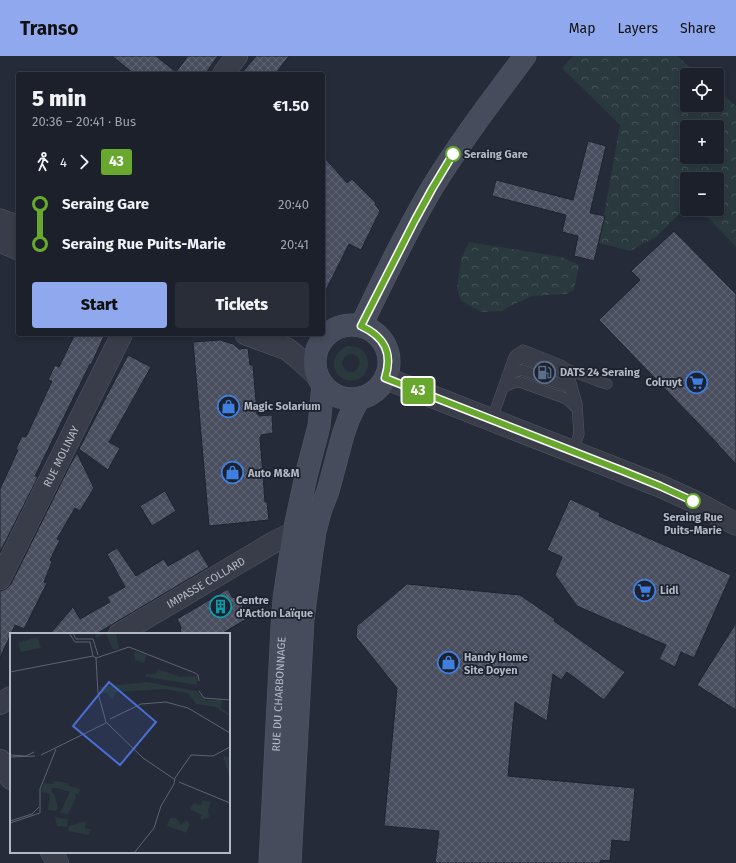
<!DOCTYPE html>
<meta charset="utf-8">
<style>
body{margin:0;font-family:"Fira Sans",sans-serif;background:#292d37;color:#f1f3f6;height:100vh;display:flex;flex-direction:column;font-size:15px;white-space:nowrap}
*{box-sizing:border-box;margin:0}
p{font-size:13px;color:#a0a3a9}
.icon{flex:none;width:22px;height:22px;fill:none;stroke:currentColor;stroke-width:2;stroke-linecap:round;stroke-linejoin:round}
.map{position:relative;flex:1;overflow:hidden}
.panel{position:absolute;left:16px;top:16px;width:309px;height:264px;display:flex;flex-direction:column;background:#1c202b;border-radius:4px;box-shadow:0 2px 6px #0003,0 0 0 1px #3a3e47}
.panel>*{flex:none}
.badge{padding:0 8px;border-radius:3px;font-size:14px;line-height:26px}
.controls{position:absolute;left:680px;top:12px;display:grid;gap:8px}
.controls a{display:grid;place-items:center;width:44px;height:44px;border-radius:4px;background:#1c202b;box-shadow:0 2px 6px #0003,0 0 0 1px #3a3e47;font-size:20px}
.map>.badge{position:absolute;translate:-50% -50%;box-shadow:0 0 0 2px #fff}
.legs{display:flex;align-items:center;gap:6px;height:44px;padding:0 16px;font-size:13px}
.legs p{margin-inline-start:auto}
.overview{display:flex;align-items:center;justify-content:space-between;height:68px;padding:0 16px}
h1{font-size:22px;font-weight:800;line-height:30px}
.cta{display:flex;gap:8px;margin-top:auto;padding:8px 16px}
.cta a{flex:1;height:46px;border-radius:4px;background:#90a8ed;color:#111;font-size:16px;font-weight:800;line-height:46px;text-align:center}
.cta a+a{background:#292d37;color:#f1f3f6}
ul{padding:0 16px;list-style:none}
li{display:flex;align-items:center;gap:14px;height:40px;font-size:15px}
li i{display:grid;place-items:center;width:6px;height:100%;margin:0 5px;background:currentColor}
li i::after{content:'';width:10px;height:10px;margin:-5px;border:3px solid;border-radius:50%;background:#1c202b}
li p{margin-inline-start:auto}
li:first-child i{background:linear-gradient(#0000 50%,currentColor 0)}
li:last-child i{background:linear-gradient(currentColor 50%,#0000 0)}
header{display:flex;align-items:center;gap:24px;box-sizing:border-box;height:56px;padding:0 20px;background:#90a8ed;color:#111}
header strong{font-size:19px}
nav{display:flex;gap:22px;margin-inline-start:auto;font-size:14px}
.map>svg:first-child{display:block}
.green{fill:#29393d;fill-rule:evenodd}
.forest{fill:url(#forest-crowns);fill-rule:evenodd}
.building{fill:url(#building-cross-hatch);stroke:#1f2430}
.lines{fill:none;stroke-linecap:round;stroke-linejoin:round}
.service-casing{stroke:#535864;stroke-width:11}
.minor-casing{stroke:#535864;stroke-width:22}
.tertiary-casing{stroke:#535864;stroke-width:23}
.secondary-casing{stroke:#535864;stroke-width:23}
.service{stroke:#383d49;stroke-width:10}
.minor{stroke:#383d49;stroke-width:21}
.tertiary{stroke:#383d49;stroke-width:22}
.secondary{stroke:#464c5c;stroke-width:22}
.line-1-casing{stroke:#fff;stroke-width:9}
.line-1{stroke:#69a82f;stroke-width:6}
.stop-1-dot{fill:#fff;stroke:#69a82f;stroke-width:2}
.labels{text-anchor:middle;stroke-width:3.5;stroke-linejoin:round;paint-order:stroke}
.stop-label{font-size:11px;font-weight:bold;fill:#b3b8c5;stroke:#1d222e;text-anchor:start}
.poi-label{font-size:11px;font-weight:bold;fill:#b3b8c5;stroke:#1d222e;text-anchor:start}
.street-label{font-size:11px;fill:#b3b8c5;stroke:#1d222e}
.inset-road{fill:none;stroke:#5e6371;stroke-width:1}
.view{fill:#4a6ed2;fill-opacity:0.15;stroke:#4a6ed2;stroke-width:2}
.inset-edge{fill:none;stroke:#b3b8c5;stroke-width:2}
</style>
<header>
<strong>Transo</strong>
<nav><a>Map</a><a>Layers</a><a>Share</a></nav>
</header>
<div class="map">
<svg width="736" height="807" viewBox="0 0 736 807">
<defs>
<pattern id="forest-crowns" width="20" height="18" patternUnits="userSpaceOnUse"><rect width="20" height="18" fill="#29393d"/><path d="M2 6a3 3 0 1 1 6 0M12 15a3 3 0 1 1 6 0" fill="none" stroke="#465458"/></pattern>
<pattern id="building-cross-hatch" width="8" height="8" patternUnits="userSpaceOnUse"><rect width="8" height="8" fill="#494e5f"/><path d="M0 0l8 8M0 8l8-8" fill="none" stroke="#616574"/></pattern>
</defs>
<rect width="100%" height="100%" fill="#252b39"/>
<path class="green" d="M347 290C378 288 372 330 347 324 344 323 339 321 337 317 329 307 337 295 347 290ZM350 298C369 299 356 325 345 313 339 307 344 300 350 298Z"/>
<path class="forest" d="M573 0H677L699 19H687V49H717V34L736 50V191L700 153H717V123H687V150L656 181 630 195 599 187 620 69 562 12ZM687 71H717V101H687Z
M469 186 562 201 579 209 574 234 566 238 533 240 514 248 502 255 481 256 461 245 457 232 461 204Z"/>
<path class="building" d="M112 0H156L176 16 188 0H218L205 18H134Z
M256 0H289L275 18H241Z
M588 85 606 90 590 157 605 160 594 205 574 200 578 180 562 176 566 159 492 140 496 124 573 144Z
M323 100 347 127 352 123 376 147 375 148 380 155 361 194 349 188 323 240Z
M674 175 736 238V408L718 389V388L599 264 640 224 631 215Z
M75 278H105L91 309 90 308 35 420 38 421 0 496V433L18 394 16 393 22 380 26 381 52 325 48 324 55 309 59 311Z
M220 284 233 288 239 293 248 292 250 309H253L257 358H259V360L272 359 273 377 261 379V381H260L265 446H267L269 464 209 470 193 286Z
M128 299 151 311 109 386 120 392 108 414 79 393Z
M77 397 94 432 80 455 75 452 57 483 60 484 50 504 52 506 44 526 47 527 24 573 15 569 0 602V535L6 533 11 528 69 411Z
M165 435 176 455 152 470 140 450Z
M570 443 600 457 599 460 731 519 694 602 681 596 675 611 659 603 666 589 577 550 555 519 562 501 547 494Z
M117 492 136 520 164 503 168 510 198 493 209 511 96 578H50L73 551 80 563 110 546 107 541 125 531 107 498Z
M407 528 520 539 555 563 554 565 625 616 604 644 567 616 561 624 553 618 547 665 515 646 508 720 635 732 630 786 612 784 610 805 601 804 600 807H435L439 775 384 770 397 632 356 581 357 570Z
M228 533 232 541 244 544 241 556 245 564 221 578H180L181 571 177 563Z
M736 567V654L697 629Z"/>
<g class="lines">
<defs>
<path id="service" d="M512 308 520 303 524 302 559 316 569 321
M567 313 597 325 607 328
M507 320 512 317 522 314 566 330 573 336
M503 332C509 328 513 326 520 326L564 342 569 345 577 353
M492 363 514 301 517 298 523 294 561 309 567 313 577 348 578 364 579 378 573 395"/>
<g id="minor">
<path d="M223 18 237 0"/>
<path id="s1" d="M0 523 122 278"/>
<path id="s2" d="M119 578 274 486 294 476"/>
<path d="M0 648 11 641"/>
<path d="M0 704 11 723"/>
<path d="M51 796 58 807"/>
</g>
<path id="tertiary" d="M0 164 18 171
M0 185 18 193
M323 277H328
M246 278 287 293 297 301 317 319
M385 322 660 430 693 445 736 468"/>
<g id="secondary">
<circle cx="352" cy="306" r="37"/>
<path d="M361 270C383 224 406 176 432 132 460 86 493 43 525 0"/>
<path id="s3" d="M270 807 282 571 284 543 294 476 306 420 319 370 323 329"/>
<path d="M290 807 303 563 311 502 315 475 321 453 328 435 343 379 349 362 359 342"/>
</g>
</defs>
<use href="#service" class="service-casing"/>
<use href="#minor" class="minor-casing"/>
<use href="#tertiary" class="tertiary-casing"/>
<use href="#secondary" class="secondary-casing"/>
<use href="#service" class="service"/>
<use href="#minor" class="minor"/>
<use href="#tertiary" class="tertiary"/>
<use href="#secondary" class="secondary"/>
</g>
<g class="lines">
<defs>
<path id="line-1" d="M453 98 432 133 415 164 361 270C385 281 393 297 385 322L623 415 660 430 693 445"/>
</defs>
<use href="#line-1" class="line-1-casing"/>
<use href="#line-1" class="line-1"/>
</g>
<defs>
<symbol id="fuel-ring" viewBox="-11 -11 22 22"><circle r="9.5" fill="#1d222e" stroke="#5c6f8a" stroke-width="1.5"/><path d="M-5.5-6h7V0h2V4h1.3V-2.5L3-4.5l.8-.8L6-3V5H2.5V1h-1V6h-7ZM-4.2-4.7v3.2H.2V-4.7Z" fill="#5c6f8a"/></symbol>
<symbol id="supermarket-ring" viewBox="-11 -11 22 22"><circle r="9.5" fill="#1d222e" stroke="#3f7fe0" stroke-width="1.5"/><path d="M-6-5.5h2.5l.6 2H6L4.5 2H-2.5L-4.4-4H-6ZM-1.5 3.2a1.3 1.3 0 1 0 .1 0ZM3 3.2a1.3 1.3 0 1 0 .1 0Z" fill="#3f7fe0"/></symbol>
<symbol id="shop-ring" viewBox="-11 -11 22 22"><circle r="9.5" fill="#1d222e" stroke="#3f7fe0" stroke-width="1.5"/><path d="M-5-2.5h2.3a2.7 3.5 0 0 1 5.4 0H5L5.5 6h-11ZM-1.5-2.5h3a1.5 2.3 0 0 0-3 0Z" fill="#3f7fe0"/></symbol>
<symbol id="building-ring" viewBox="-11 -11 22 22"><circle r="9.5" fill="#1d222e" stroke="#0f9aa8" stroke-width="1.5"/><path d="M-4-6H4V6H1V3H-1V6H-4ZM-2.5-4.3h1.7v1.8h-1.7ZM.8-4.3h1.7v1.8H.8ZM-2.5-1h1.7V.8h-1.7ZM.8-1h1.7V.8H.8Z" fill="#0f9aa8"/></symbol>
</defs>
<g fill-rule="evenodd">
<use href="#fuel-ring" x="532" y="304" width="25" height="25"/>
<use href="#supermarket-ring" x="684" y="314" width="25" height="25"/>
<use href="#shop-ring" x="216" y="338" width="25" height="25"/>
<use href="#shop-ring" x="220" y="404" width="25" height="25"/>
<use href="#supermarket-ring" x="632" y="522" width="25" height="25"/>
<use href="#building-ring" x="208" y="538" width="25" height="25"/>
<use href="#shop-ring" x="436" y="594" width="25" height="25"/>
</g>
<g class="stop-1-dot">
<circle cx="453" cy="98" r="7"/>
<circle cx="693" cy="445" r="7"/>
</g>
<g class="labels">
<g class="stop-label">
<text x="464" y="102">Seraing Gare</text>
<text x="693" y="465" text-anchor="middle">Seraing Rue<tspan x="693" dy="13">Puits-Marie</tspan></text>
</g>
<g class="poi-label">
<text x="560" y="320">DATS 24 Seraing</text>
<text x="682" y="330" text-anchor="end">Colruyt</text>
<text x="244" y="354">Magic Solarium</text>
<text x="248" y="421">Auto M&amp;M</text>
<text x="660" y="538">Lidl</text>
<text x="236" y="548">Centre<tspan x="236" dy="13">d'Action Laïque</tspan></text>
<text x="464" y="605">Handy Home<tspan x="464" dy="13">Site Doyen</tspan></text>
</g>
<g class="street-label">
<text dy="4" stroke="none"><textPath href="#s1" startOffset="137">RUE MOLINAY</textPath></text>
<text dy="4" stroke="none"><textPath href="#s2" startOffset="101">IMPASSE COLLARD</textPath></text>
<text dy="4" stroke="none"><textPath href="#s3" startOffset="169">RUE DU CHARBONNAGE</textPath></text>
</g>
</g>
<g transform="translate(10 577)">
<rect width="220" height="220" fill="#252b39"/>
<path d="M85 0H106L109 15 103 17 96 1 86 5ZM27 4 31 15 11 19 8 10ZM76 188 75 195 81 196 79 202 58 198 59 193Z" fill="#29393d"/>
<path d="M124 18 137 22 134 30 125 27ZM148 36 170 44 187 43V52L136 44V41H145ZM137 49 186 58 195 67H212L211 75 220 81 217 82 206 74 186 71 178 60 154 56 105 59 103 67 97 60H91L90 54ZM213 123 220 124V145L216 133ZM44 148 58 150 59 153 70 156 69 161H65L66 165 58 181 50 180 60 159 47 155H42L41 158 45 163 48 175 46 178 38 177 40 161 31 159 34 150 43 151ZM193 167 201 169 198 177 199 184 192 187 190 185 192 182 181 177V174L184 170 190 172ZM45 184 58 186 57 194 47 193ZM160 185H166L171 192 176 187 180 191 176 200 157 193Z" fill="#29393d"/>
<path class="inset-road" d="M59 0 65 9H80L83 23 86 25M63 0 66 6H83L88 22M86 25 88 60 96 89 133 125 164 146M86 25 119 14 185 40 188 42 189 48M0 39 83 23M189 58 194 65 220 67M100 86 131 71 156 69 178 75 220 100M0 122 16 123 24 119M31 122 96 90M0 124 25 123M169 149 220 170M0 188 22 181 29 174M0 190 30 180V156L46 116M124 220 144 195 151 173 164 151 165 145 181 122 203 123 220 114"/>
<path class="view" d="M99 49 146 89 110 132 63 93Z"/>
<rect width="220" height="220" class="inset-edge"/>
</g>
</svg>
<div class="controls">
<a><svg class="icon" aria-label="locate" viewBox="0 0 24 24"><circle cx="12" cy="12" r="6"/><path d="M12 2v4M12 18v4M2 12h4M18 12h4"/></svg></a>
<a>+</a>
<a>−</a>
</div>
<b class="badge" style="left:418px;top:335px;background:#69a82f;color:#fff">43</b>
<section class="panel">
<div class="overview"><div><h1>5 min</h1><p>20:36 – 20:41 · Bus</p></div><b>€1.50</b></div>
<div class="legs"><svg class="icon" aria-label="walk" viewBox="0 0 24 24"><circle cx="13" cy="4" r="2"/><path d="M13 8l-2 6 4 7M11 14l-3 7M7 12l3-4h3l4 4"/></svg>4<svg class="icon" aria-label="forward" viewBox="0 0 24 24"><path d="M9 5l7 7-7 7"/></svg><b class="badge" style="background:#69a82f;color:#fff">43</b></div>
<ul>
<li><i style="color:#69a82f"></i><b>Seraing Gare</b><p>20:40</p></li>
<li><i style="color:#69a82f"></i><b>Seraing Rue Puits-Marie</b><p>20:41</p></li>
</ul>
<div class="cta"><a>Start</a><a>Tickets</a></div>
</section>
</div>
